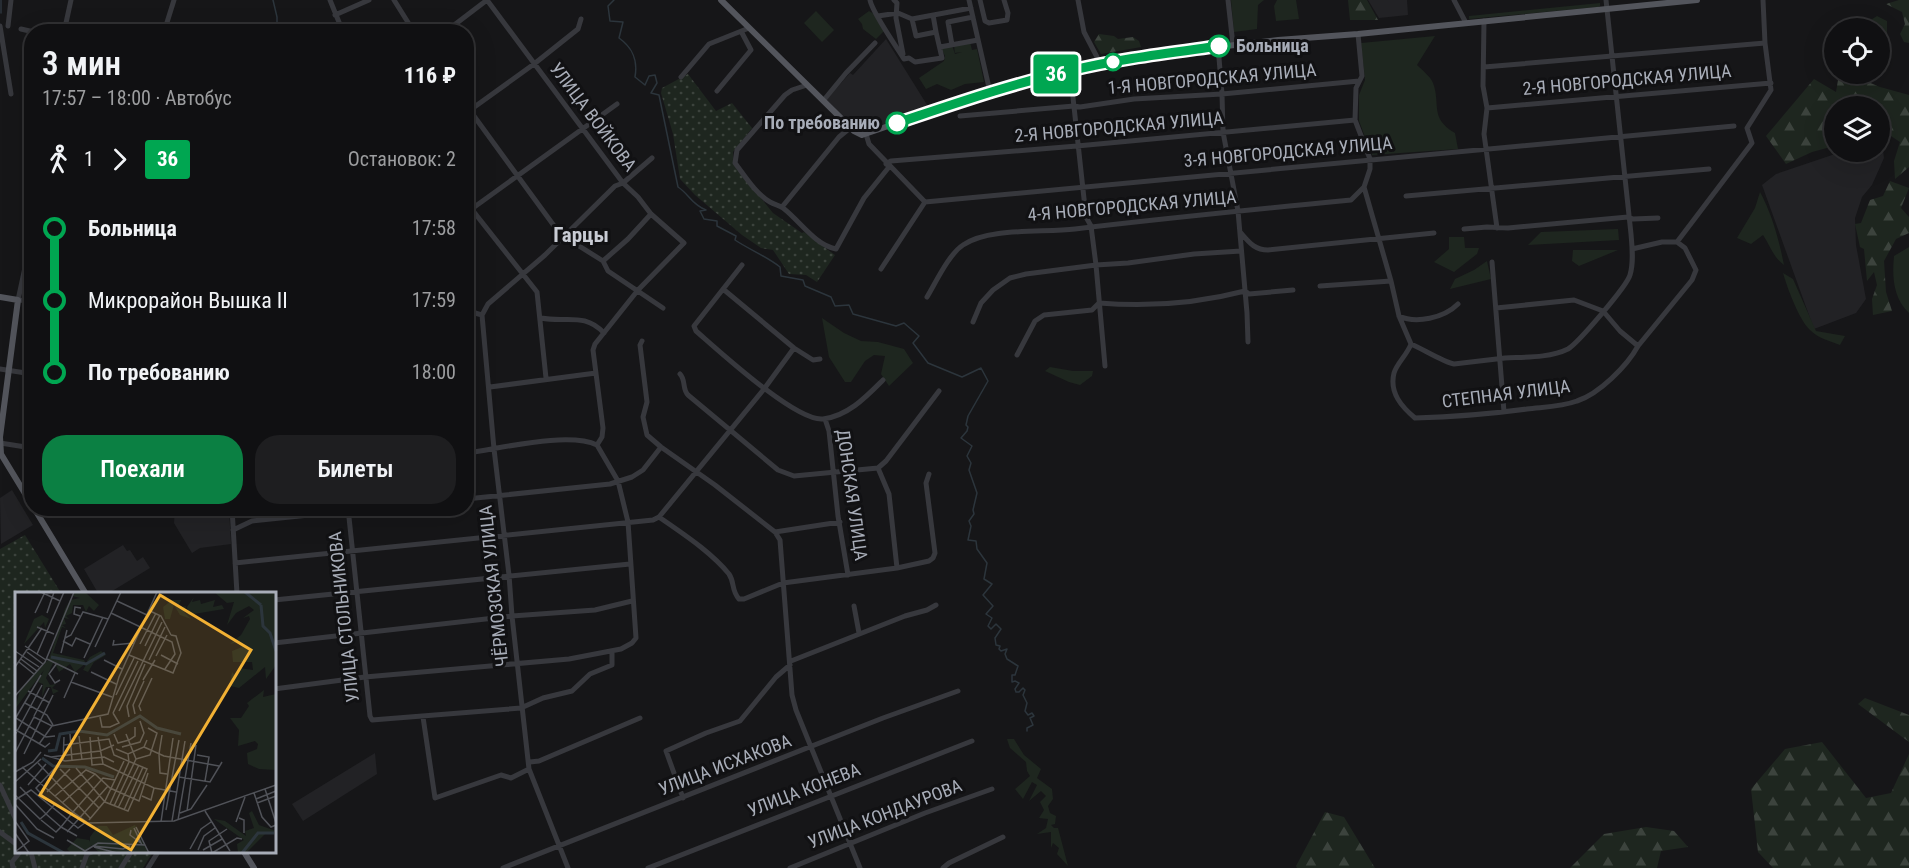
<!DOCTYPE html>
<html lang="ru">
<meta charset="utf-8">
<style>
body{margin:0;font-family:"Roboto Condensed",sans-serif;background:#1e1e20;color:#f1f3f6;height:100vh;display:flex;flex-direction:column;font-size:22px;white-space:nowrap}
*{box-sizing:border-box;margin:0}
p{font-size:20px;color:#9c9d9f}
.icon{flex:none;width:33px;height:33px;fill:none;stroke:currentColor;stroke-width:2;stroke-linecap:round;stroke-linejoin:round}
.map{position:relative;flex:1;overflow:hidden}
.sheet{position:absolute;left:24px;top:24px;width:450px;height:492px;display:flex;flex-direction:column;background:#101012;border-radius:24px;box-shadow:0 6px 24px #0002,0 0 0 2px #303032}
.sheet>*{flex:none}
.badge{padding:0 12px;border-radius:4px;font-size:21px;line-height:39px}
.buttons{position:absolute;left:1824px;top:18px;display:grid;gap:12px}
.buttons a{display:grid;place-items:center;width:66px;height:66px;border-radius:50%;background:#101012;box-shadow:0 6px 24px #0002,0 0 0 2px #303032;font-size:30px}
.map>.badge{position:absolute;translate:-50% -50%;box-shadow:0 0 0 3px #fff}
.legs{display:flex;align-items:center;gap:9px;height:66px;padding:0 18px;font-size:20px}
.legs p{margin-inline-start:auto}
.overview{display:flex;align-items:center;justify-content:space-between;height:102px;padding:0 18px}
h1{font-size:33px;font-weight:600;line-height:45px}
.primary-button{display:flex;gap:12px;margin-top:auto;padding:12px 18px}
.primary-button a{flex:1;height:69px;border-radius:24px;background:#0b8043;color:#fff;font-size:24px;font-weight:600;line-height:69px;text-align:center}
.primary-button a+a{background:#1e1e20;color:#f1f3f6}
ul{padding:0 18px;list-style:none}
li{display:flex;align-items:center;gap:21px;height:72px;font-size:22px}
li i{display:grid;place-items:center;width:9px;height:100%;margin:0 8px;background:currentColor}
li i::after{content:'';width:15px;height:15px;margin:-8px;border:4px solid;border-radius:50%;background:#101012}
li p{margin-inline-start:auto}
li:first-child i{background:linear-gradient(#0000 50%,currentColor 0)}
li:last-child i{background:linear-gradient(currentColor 50%,#0000 0)}
.map>svg:first-child{display:block}
.built{fill:#222225}
.green{fill:#1e261f}
.forest{fill:url(#forest-firs)}
.garden{fill:url(#garden-dots)}
.lines{fill:none;stroke-linecap:round;stroke-linejoin:round}
.stream{stroke:#2c353c;stroke-width:1.5}
.minor{stroke:#37383d;stroke-width:5}
.major{stroke:#53555c;stroke-width:6}
.line-1-casing{stroke:#fff;stroke-width:14}
.line-1{stroke:#00a651;stroke-width:9}
.stop-1-dot{fill:#fff;stroke:#00a651;stroke-width:3}
.labels{text-anchor:middle;stroke-width:6;stroke-linejoin:round;paint-order:stroke}
.stop-label{font-size:18px;font-weight:bold;fill:#a8adb8;stroke:#111113;text-anchor:start}
.street-label{font-size:18px;fill:#a8adb8;stroke:#111113}
.quarter-label{font-size:21px;font-weight:bold;fill:#c9ccd4;stroke:#111113}
.inset-river{fill:none;stroke:#2c353c;stroke-width:3}
.inset-road{fill:none;stroke:#505258;stroke-width:1.5}
.view{fill:#f2b134;fill-opacity:0.15;stroke:#f2b134;stroke-width:3}
.inset-edge{fill:none;stroke:#a8adb8;stroke-width:3}
</style>
<div class="map">
<svg width="1909" height="868" viewBox="0 0 1909 868">
<defs>
<pattern id="forest-firs" width="22" height="20" patternUnits="userSpaceOnUse" patternTransform="scale(1.5)"><rect width="22" height="20" fill="#1e261f"/><path d="M5 1l3.5 6h-7zM16 11l3.5 6h-7z" fill="#3c433d"/></pattern>
<pattern id="garden-dots" width="8" height="8" patternUnits="userSpaceOnUse" patternTransform="scale(1.5)"><rect width="8" height="8" fill="#1e261f"/><path d="M2 2h.1M6 6h.1" fill="none" stroke="#3c433d" stroke-width="1.8" stroke-linecap="round"/></pattern>
</defs>
<rect width="100%" height="100%" fill="#161618"/>
<path class="built" d="M1368 0H1407L1408 15 1379 18Z
M886 39 929 108 865 131H860L854 128 826 100 850 73 853 75Z
M1880 142 1882 143 1884 158 1872 185 1862 197 1855 218 1856 245 1866 299 1856 313 1814 329 1762 185 1776 174 1841 152H1880Z
M12 490 33 525 1 544 0 498Z
M175 509H229L231 544 200 548 192 553 174 523Z
M123 545 127 551 130 550 137 561 143 557 150 568 109 593H98L84 569Z
M375 753 377 774 303 821 292 804Z"/>
<path class="green" d="M1231 0H1264L1258 5 1257 29 1234 32Z
M1277 0H1296L1299 19 1276 21 1274 6Z
M1600 3V6L1598 7 1469 19V16Z
M816 11 834 30 822 42 804 23Z
M869 11 874 14 884 31 876 39 863 29 862 24 858 19Z
M1877 16 1887 21V51L1880 57V28H1858Z
M1435 36 1417 65C1422 70 1431 77 1433 83 1441 104 1429 118 1455 133L1458 149 1372 155 1359 121V95L1365 80 1361 43Z
M970 42 972 50 977 49 984 82 965 84 951 90 937 84 926 89 919 78 944 61 945 56 941 48 952 45 955 54 962 52 955 53 954 46Z
M1760 192C1772 214 1779 240 1784 265 1773 257 1771 247 1763 235L1751 244 1737 238 1755 208Z
M1618 229 1619 240 1528 245 1541 232Z
M1449 237H1464L1465 248H1479L1477 254 1454 272 1434 262 1449 249Z
M1909 247V313C1893 298 1892 276 1894 256Z
M1573 250H1618L1579 266 1572 261Z
M1487 261 1491 279 1450 289 1455 279 1474 270Z
M1783 273 1793 279 1816 331 1845 336 1840 345C1829 341 1818 338 1810 330 1799 320 1787 287 1783 273Z
M822 318 844 333 861 341 878 342 904 349 913 363 889 386 881 374 885 356 874 355 865 361 851 382H845L829 357Z
M1050 367 1073 371H1093L1092 376 1080 385 1069 382 1045 371Z
M1007 739H1014L1024 755 1041 769 1037 778 1052 789 1053 799 1048 806 1050 813 1056 816 1055 824 1051 825 1054 828H1058L1068 866 1057 854 1059 848 1053 843 1051 848V832L1037 834 1046 828 1048 819 1039 818 1044 810 1040 802 1046 796 1041 791 1029 801 1037 785 1032 782 1023 799 1015 789 1030 776 1027 771 1026 762 1010 748Z"/>
<path class="forest" d="M1348 0H1367L1378 20H1350Z
M1899 0H1909V43L1904 42 1900 34 1905 24 1902 12 1886 4Z
M1099 34 1114 36 1118 39 1133 37 1139 41 1141 47 1101 54 1094 42Z
M1839 74H1849L1880 87 1909 95V167L1895 179 1894 161 1900 142 1888 134 1880 136V106H1834V146L1812 152 1786 164 1766 136 1814 79 1836 92Z
M1890 181 1909 188 1901 208 1909 217V233L1896 239 1884 261 1886 292 1892 311 1873 315 1872 299 1877 285 1874 272 1867 281 1864 249 1860 247 1855 224 1861 223 1870 200 1883 196Z
M1865 698 1909 715V742L1858 704Z
M1822 742 1866 798 1891 793 1909 754V868H1773L1758 852 1751 789 1785 749Z
M1325 812 1344 817 1375 868H1297L1296 866Z
M1646 827 1674 831 1688 847 1661 851 1657 868H1570L1604 834Z"/>
<path class="garden" d="M688 74 716 111 732 103 752 128 733 152 734 165 773 213 802 233 804 232 835 255 817 282 806 275 789 274 773 250 761 248 742 235 695 195 680 179 673 134 661 93 662 88Z
M25 535 61 593 16 594V662L13 664 16 669V852H153L143 868H0V549Z"/>
<g class="lines">
<path class="stream" d="M273 0 277 17V25L283 32
M614 0 608 6 610 21 623 22 619 38C633 48 638 60 635 77L645 85 649 76 655 75 657 83 651 93 659 95 678 187C690 195 691 204 706 210L700 211 704 219 717 221V226L736 236 735 240C750 250 766 256 780 267L781 276 803 280 805 286 831 297 835 306 849 305 853 314 896 326 904 323 919 336 913 343 928 363 962 377 981 368 988 381 968 416 966 425 968 427 967 431 961 438 972 446 967 456 971 463 969 470 977 493 973 510 974 514 969 521 971 526 968 540 976 541 977 549 987 563 984 579 992 584 983 595 993 606 986 614 992 618 988 626 991 629 996 624 1001 629 995 638 996 645 1000 646 999 649 1001 651 1007 649 1005 654 1007 659 1018 666 1015 675H1012V682L1015 681 1019 683 1015 689 1016 692H1019L1023 688 1025 690 1023 695 1027 703 1025 711 1028 715 1032 713 1034 716 1030 718 1033 725 1027 728V731
M1 13V0"/>
<path class="minor" d="M330 0 343 32
M394 0 414 32
M487 0 623 183 638 197 651 214 684 243 638 290 595 344 593 350 603 428 602 437 597 445
M870 0C872 12 896 46 904 59L909 58 915 62 942 58 936 32 916 36 912 19 898 13 878 16
M894 0 897 3 896 18 903 54
M969 0 990 92
M980 0 985 21 989 23 1007 20 1008 13 1004 0
M1078 0 1084 32 1097 57 1099 64
M1228 0 1233 45
M1454 0 1466 23
M335 15 369 0
M933 15 936 32
M912 19 971 8
M1484 21 1483 86 1487 108 1484 134 1497 228
M0 26 11 94
M8 26 11 0
M21 29 34 32
M64 32 71 0
M164 32 174 0
M445 32 487 0
M1358 34 1362 76 1356 88 1355 120 1370 159V169L1364 187 1391 281 1399 316 1411 344C1407 355 1397 363 1394 373 1389 393 1402 407 1415 418 1452 417 1490 414 1527 409 1543 407 1561 407 1577 401 1599 394 1627 366 1638 346L1692 280 1696 270 1685 248 1677 242H1662L1632 249
M952 45 948 22 973 17
M1218 46 1222 94 1223 132 1238 211 1247 313 1248 342
M940 47 978 40
M1484 67 1765 43
M1070 70 1086 217 1091 226 1096 265 1105 366
M681 77 709 44 749 28
M807 85 792 90 785 95 737 150 735 163C745 176 756 194 770 202 775 205 779 205 783 208 800 221 815 245 836 249L864 198 889 167
M717 91 751 50 742 33
M823 101 846 73 875 43
M466 105 560 234 603 261 608 271 663 308
M1487 108 1771 83
M466 113 534 64 578 29 581 19
M960 116 1074 106 1080 107 1134 99 1222 94 1359 81
M866 134 869 144 925 202
M886 164 891 161 1077 146 1355 120
M1406 196 1709 169
M466 202 537 292 546 378
M782 207 839 137 850 128
M466 213 617 104
M1464 229 1487 227 1508 228 1628 217 1633 219 1658 218
M1240 232C1249 242 1254 250 1268 250L1434 233
M32 235 18 300 32 301
M1677 242 1752 143 1747 128 1771 90 1765 43 1763 0
M603 261 628 239 651 214
M1492 262 1504 412
M742 265 694 326 696 331C718 350 796 422 823 419 848 416 866 397 883 380
M881 269 925 202 1734 126
M1320 286 1391 281
M723 289 794 348 813 360 820 359
M927 297C936 282 949 254 963 245 989 227 1044 233 1075 229 1167 218 1259 209 1351 200L1364 187
M466 301 475 313 482 315
M1496 308 1574 300 1603 311 1620 331 1638 346
M482 315 494 449 509 575 512 616 529 769 568 868
M482 315 488 304 545 255 615 186 623 183 652 158
M1399 316C1416 324 1444 318 1458 304
M541 318C567 323 584 312 604 333
M973 322 981 303 993 290 1010 278 1026 274 1096 265 1128 263 1194 254 1241 251
M642 341 640 345 647 402 643 417 647 435 661 447 715 485 775 532 780 540 792 695 796 710 860 868
M1411 344C1423 349 1443 362 1454 364 1471 362 1488 360 1505 358 1524 357 1550 358 1568 349 1578 343 1627 286 1630 275 1634 262 1632 247 1631 234L1606 0
M1017 355 1035 321 1044 315 1092 310 1099 303C1148 307 1199 303 1245 291L1249 294 1293 290
M0 369 32 374
M680 374C686 380 682 389 688 395L778 470 794 476 878 468 886 461 939 391
M490 387 596 373
M825 419 829 431 838 516 848 575
M0 443 32 448
M466 453C499 449 568 431 597 445
M878 468 889 494 897 568
M466 499 610 484 632 477 643 470 661 447
M232 508 237 594
M348 508 370 716 372 720 521 708 543 698 572 691 590 674 612 665V652
M659 517C683 534 710 551 729 574 735 583 731 590 739 599H744L783 583 897 568 929 561 933 558 935 553 926 483 929 474
M233 530 252 521 377 508
M775 532 840 522
M235 563 653 520 659 517 764 389 794 348
M274 600 630 564
M854 606 859 633
M274 643 512 616 595 610 632 601
M791 661 905 616 927 610 936 605
M274 689 365 677 569 659 621 649 632 643 636 638 628 522 618 481 597 445
M423 717 435 798 501 775 511 778 529 769
M530 762 539 761 640 718
M0 785 16 820
M683 798 666 751 706 733 740 721 776 677 790 665
M0 832 16 844
M31 852 35 868
M13 868 12 862 20 852
M82 868 87 854 92 852
M121 868 131 852
M148 868 158 852
M503 868 883 718 958 691
M648 868 972 741
M790 868 925 813 992 789
M943 868 949 863 1003 837"/>
<path class="major" d="M721 0 854 131 862 135 970 98 1037 79 1099 64 1165 53 1278 40 1358 34 1697 0
M0 297 18 300 0 437 1 454 32 505
M34 508 86 594
M244 852 254 868"/>
</g>
<g class="lines">
<defs>
<path id="line-1" d="M897 123C954 104 1011 84 1069 71 1118 59 1169 53 1219 46"/>
</defs>
<use href="#line-1" class="line-1-casing"/>
<use href="#line-1" class="line-1"/>
</g>
<g class="stop-1-dot">
<circle cx="1219" cy="46" r="10"/>
<circle cx="1113" cy="62" r="8"/>
<circle cx="897" cy="123" r="10"/>
</g>
<g class="labels">
<g class="stop-label">
<text x="1236" y="52">Больница</text>
<text x="880" y="129" text-anchor="end">По требованию</text>
</g>
<g class="street-label">
<text transform="translate(1212 79) rotate(-5)" y="6">1-Я НОВГОРОДСКАЯ УЛИЦА</text>
<text transform="translate(1627 80) rotate(-5)" y="6">2-Я НОВГОРОДСКАЯ УЛИЦА</text>
<text transform="translate(593 117) rotate(53)" y="6">УЛИЦА ВОЙКОВА</text>
<text transform="translate(1119 127) rotate(-5)" y="6">2-Я НОВГОРОДСКАЯ УЛИЦА</text>
<text transform="translate(1288 152) rotate(-5)" y="6">3-Я НОВГОРОДСКАЯ УЛИЦА</text>
<text transform="translate(1132 206) rotate(-5)" y="6">4-Я НОВГОРОДСКАЯ УЛИЦА</text>
<text transform="translate(1506 394) rotate(-7)" y="6">СТЕПНАЯ УЛИЦА</text>
<text transform="translate(852 495) rotate(82)" y="6">ДОНСКАЯ УЛИЦА</text>
<text transform="translate(494 586) rotate(-96)" y="6">ЧЁРМОЗСКАЯ УЛИЦА</text>
<text transform="translate(344 617) rotate(-96)" y="6">УЛИЦА СТОЛЬНИКОВА</text>
<text transform="translate(725 765) rotate(-21)" y="6">УЛИЦА ИСХАКОВА</text>
<text transform="translate(804 790) rotate(-21)" y="6">УЛИЦА КОНЕВА</text>
<text transform="translate(885 814) rotate(-21)" y="6">УЛИЦА КОНДАУРОВА</text>
</g>
<g class="quarter-label">
<text x="581" y="242">Гарцы</text>
</g>
</g>
<g transform="translate(15 592)">
<rect width="261" height="261" fill="#161618"/>
<path d="M179 5 177 10 185 8 186 12 200 8 198 15 207 13 209 17 173 23 172 15ZM27 23 34 27 30 36 29 30 9 52 19 27Z" fill="#1e261f"/>
<path d="M60 0 71 1 84 13 79 19 74 14 71 20 68 13H58L57 21 51 24 54 27 49 26 51 32 47 33 51 36 47 35 38 61 69 68 71 72 76 71 72 69 75 65 86 59 91 63 79 70 73 80 68 78 71 73 70 72 60 80 55 72 44 80 39 69 31 86 35 93 41 92 37 96 44 99 38 102 36 95H31L27 105 28 92 23 90 29 78 0 117 5 98 34 67 50 17 55 8 65 6 57 4ZM199 0H261V73L251 87 250 75 224 96 215 94 217 80 221 85 224 76 238 78 237 70H218L217 59 227 55 223 50 215 52 226 43 235 27 234 24 228 26 239 18 234 14 221 21 212 33 219 10 212 11ZM157 8H166L163 16 171 14 169 20 176 27 165 23 159 13 155 27H150L148 15ZM249 98 248 105 261 102V178L244 177 233 172 232 161 242 157 243 152 240 149 223 154 224 138 215 126H226L234 114 232 111ZM237 219 244 233 261 239 250 242 231 261H223L222 252 229 248 199 227 210 229 231 244 230 239 239 236 234 221Z" fill="#1e261f"/>
<path d="M62 246 74 248 77 253 68 261H56L52 257Z" fill="#1e261f"/>
<path d="M120 233 133 259 158 261H85L75 252V245L83 234H92L98 243Z" fill="#1e261f"/>
<path class="inset-river" d="M230 0 246 13M246 13 248 34 255 41 261 59M36 65 71 72 90 61M33 159 41 158 45 142 64 139 92 143 125 124 142 136 166 142M27 166 38 174 70 175 99 185M6 230 13 241 49 261M227 261 243 241H259"/>
<path class="inset-road" d="M26 0 45 9M102 9 132 23M135 19 146 24 156 43M20 21 30 0M32 21 39 0M96 21 157 50 160 62 150 77M65 24 59 22 60 15 66 16M22 35 39 42M50 46 56 43 68 20 93 27M99 48 98 53 119 51M48 49 57 54 61 46 75 52M125 52 141 21M10 54 31 68M130 54 145 23M80 55 106 0M0 59 24 75M12 60 28 72M46 61 52 38M22 62 49 0M114 63 158 81 166 61 161 44 156 43M146 63 163 72M141 64 152 43M69 66 88 25M6 67 22 79M32 67 63 82M89 68 107 77M134 68 150 35M4 70 19 82M42 71 34 82 40 91 45 88M0 75 27 36M76 80 101 92M128 88 140 68M56 90 97 105M13 99 35 111M101 103 119 66M0 104 30 70 59 0M49 106 60 81M10 111 32 123 38 133M104 119 147 30M126 119 124 114 137 86M98 121 123 69M120 122 118 113 129 89M19 124 34 96M85 125 87 135H95L104 131 98 121M114 125 112 114 130 72M1 126 31 145 40 144M0 127 26 83M1 138 30 155 35 151M55 142 57 169M99 142 103 151 114 148 120 144V135M0 143 27 93M64 144 67 168M75 145 77 173 88 172 139 196 161 200M83 145 88 172M24 152 37 134M49 153 94 147 99 163 132 177 113 219 90 210 61 176M107 155 125 150 129 141 125 129M129 155 149 164 204 174M101 157 113 162 129 155 132 148M0 161 19 125 37 134 93 122 104 85 142 0M9 162 38 103M144 162 145 181 152 182M144 162 147 143M29 163 50 169 89 165 99 170M182 163 194 165 190 189M36 165 85 159 99 153M121 167 135 163 142 141 133 136M48 169 49 145M23 171 75 226M7 175 58 220 88 186 100 188M45 177 84 216M0 180 18 170 26 160M164 185 195 190 207 170M0 190 26 167M13 193 31 172M5 195 31 222 40 212M250 197 261 231M32 200 55 177M239 201 247 225 256 235 261 233M0 203 25 227 31 222 46 235 58 220 73 231 159 229 261 193M28 204 21 196 40 176M40 204 71 178 80 182 95 196 124 209 133 181M127 204 136 208 139 196M241 207 261 199M0 208 16 198 63 236 71 230M47 211 80 182M242 211 261 204M0 212 22 237 39 246M95 212 114 170 113 162M99 214 121 167 111 142M103 216 124 173M109 218 128 175M151 218 164 148M172 219 181 153M190 219 215 259M165 221 176 217 192 193M224 226 229 228V241M26 228 41 240 46 235 62 244M74 228 90 209 109 169M163 228 176 151M0 229 14 249 0 260M157 229 170 149M146 230 158 146M221 230 230 205M121 235 134 261M212 237 194 249 197 261 222 246 227 247M116 238 115 243 126 251 119 236M52 240 93 194M0 241 14 261M52 248 70 259 83 251 130 253M78 254 108 257 115 254M79 255 102 261M175 257 186 237 196 230M183 258 189 244 200 236M188 258 207 247M133 260 157 261"/>
<path class="view" d="M145 3 236 58 116 258 25 203Z"/>
<rect width="261" height="261" class="inset-edge"/>
</g>
</svg>
<div class="buttons">
<a><svg class="icon" aria-label="locate" viewBox="0 0 24 24"><circle cx="12" cy="12" r="6"/><path d="M12 2v4M12 18v4M2 12h4M18 12h4"/></svg></a>
<a><svg class="icon" aria-label="layers" viewBox="0 0 24 24"><path d="M12 4l9 5-9 5-9-5zM3 14l9 5 9-5"/></svg></a>
</div>
<b class="badge" style="left:1056px;top:74px;background:#00a651;color:#fff">36</b>
<section class="sheet">
<div class="overview"><div><h1>3 мин</h1><p>17:57 – 18:00 · Автобус</p></div><b>116 ₽</b></div>
<div class="legs"><svg class="icon" aria-label="walk" viewBox="0 0 24 24"><circle cx="13" cy="4" r="2"/><path d="M13 8l-2 6 4 7M11 14l-3 7M7 12l3-4h3l4 4"/></svg>1<svg class="icon" aria-label="forward" viewBox="0 0 24 24"><path d="M9 5l7 7-7 7"/></svg><b class="badge" style="background:#00a651;color:#fff">36</b><p>Остановок: 2</p></div>
<ul>
<li><i style="color:#00a651"></i><b>Больница</b><p>17:58</p></li>
<li><i style="color:#00a651"></i><span>Микрорайон Вышка II</span><p>17:59</p></li>
<li><i style="color:#00a651"></i><b>По требованию</b><p>18:00</p></li>
</ul>
<div class="primary-button"><a>Поехали</a><a>Билеты</a></div>
</section>
</div>
